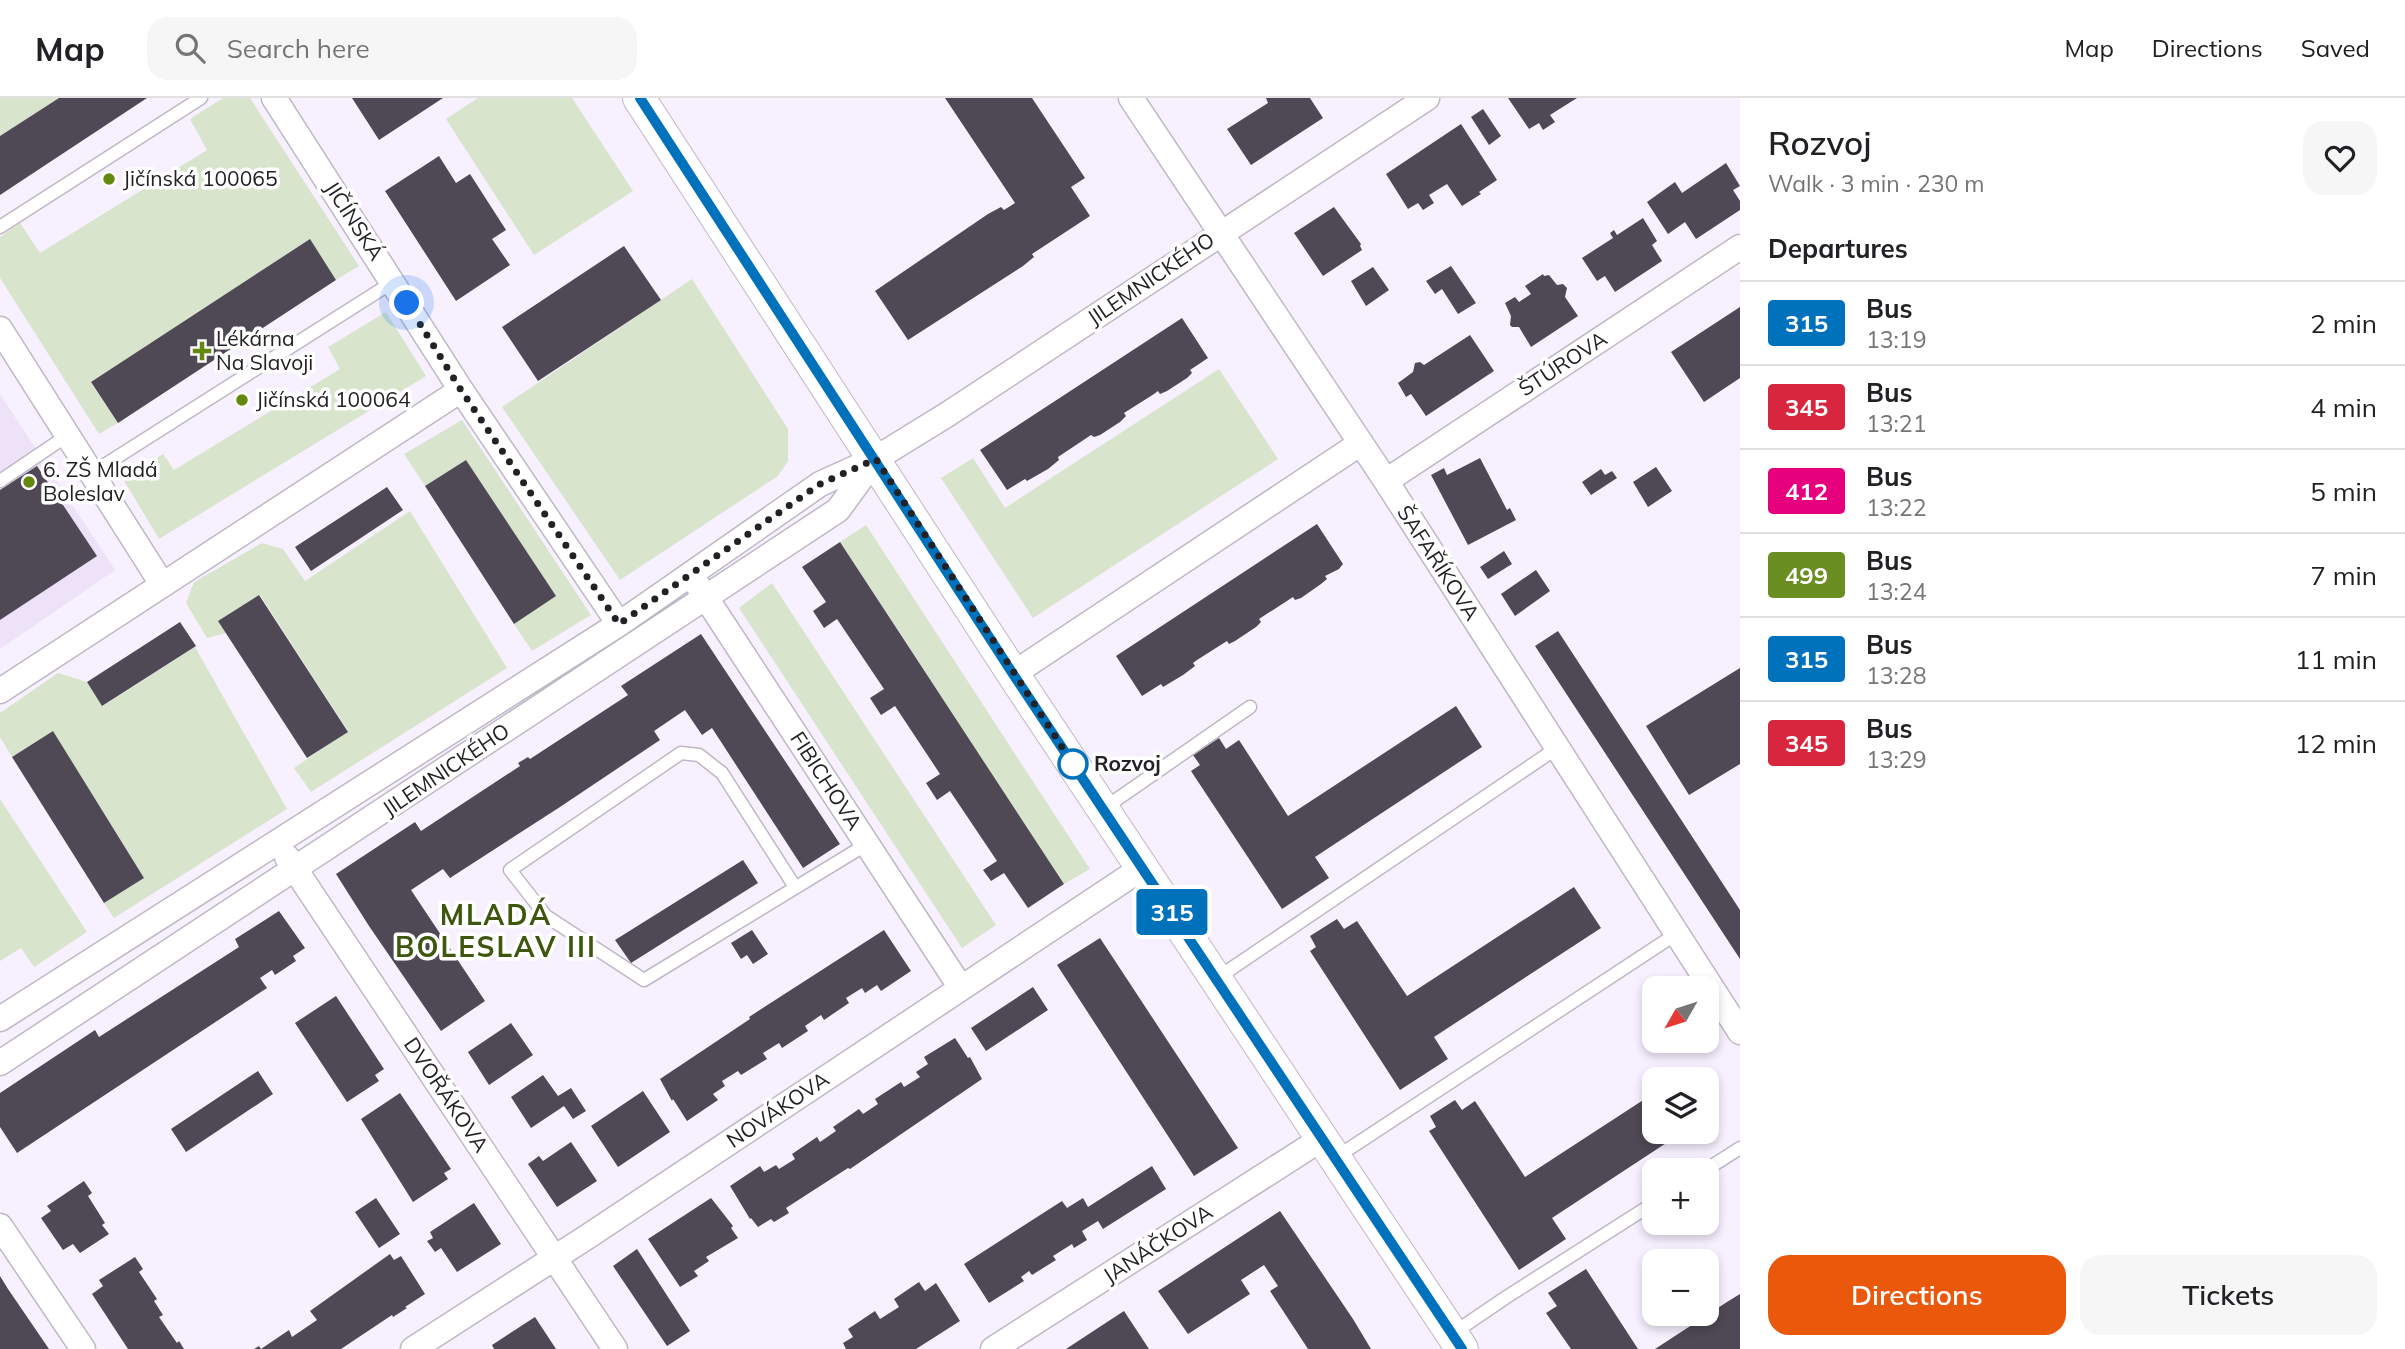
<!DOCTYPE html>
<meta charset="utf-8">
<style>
body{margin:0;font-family:Mulish,sans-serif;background:#f6f6f6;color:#202124;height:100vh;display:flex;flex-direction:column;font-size:26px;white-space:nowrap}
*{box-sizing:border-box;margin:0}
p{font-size:23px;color:#757577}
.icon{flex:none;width:38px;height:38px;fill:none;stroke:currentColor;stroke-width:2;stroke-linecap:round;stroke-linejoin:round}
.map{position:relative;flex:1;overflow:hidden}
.side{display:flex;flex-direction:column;background:#fff;width:665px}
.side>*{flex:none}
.badge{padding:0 14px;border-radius:5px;font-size:24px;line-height:46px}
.needle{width:46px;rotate:231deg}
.buttons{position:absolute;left:1642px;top:878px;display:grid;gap:14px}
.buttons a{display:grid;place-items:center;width:77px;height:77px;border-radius:14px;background:#fff;box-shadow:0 4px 10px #0003;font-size:35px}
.you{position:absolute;width:35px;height:35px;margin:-18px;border:5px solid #fff;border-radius:50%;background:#1a73e8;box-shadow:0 0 0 10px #1a73e833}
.map>.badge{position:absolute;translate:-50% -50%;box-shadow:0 0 0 4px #fff}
h2{padding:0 28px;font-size:26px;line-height:63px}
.round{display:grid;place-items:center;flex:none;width:74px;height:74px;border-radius:21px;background:#f6f6f6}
.headline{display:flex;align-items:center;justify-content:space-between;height:119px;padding:0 28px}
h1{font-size:33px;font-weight:600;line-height:52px}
.primary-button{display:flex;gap:14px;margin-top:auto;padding:14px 28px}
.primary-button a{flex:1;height:80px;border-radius:21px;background:#ea580c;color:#fff;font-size:28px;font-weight:600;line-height:80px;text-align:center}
.primary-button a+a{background:#f6f6f6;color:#202124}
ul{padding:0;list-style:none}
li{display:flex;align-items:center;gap:21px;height:84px;padding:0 28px;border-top:2px solid #e0e0e0}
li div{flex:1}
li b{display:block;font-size:26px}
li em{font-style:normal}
li .badge{min-width:77px;font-weight:700;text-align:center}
header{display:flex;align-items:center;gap:42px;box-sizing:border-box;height:98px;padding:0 35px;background:#fff;border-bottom:2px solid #e0e0e0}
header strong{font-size:33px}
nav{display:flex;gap:38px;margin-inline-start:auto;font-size:24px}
.search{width:490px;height:63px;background:#f6f6f6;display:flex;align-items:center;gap:18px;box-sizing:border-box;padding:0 24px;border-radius:21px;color:#757577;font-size:26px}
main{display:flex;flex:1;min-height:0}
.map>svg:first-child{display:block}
.built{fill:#ede2f8}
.green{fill:#d9e4cc}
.building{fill:#4f4956}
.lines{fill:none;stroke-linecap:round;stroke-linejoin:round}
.service-casing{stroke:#beb8c6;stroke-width:15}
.minor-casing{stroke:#beb8c6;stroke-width:27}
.tertiary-casing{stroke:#beb8c6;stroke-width:34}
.service{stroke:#fff;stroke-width:12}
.minor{stroke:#fff;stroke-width:24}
.tertiary{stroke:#fff;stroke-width:32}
.line-casing{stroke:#fff;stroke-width:16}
.line{stroke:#0072bc;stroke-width:10}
.walk{stroke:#232126;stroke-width:7;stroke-dasharray:0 12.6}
.poi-dot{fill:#63880f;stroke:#fff;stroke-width:2.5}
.stop-dot{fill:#fff;stroke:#0072bc;stroke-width:3.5}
.labels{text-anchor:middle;stroke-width:7;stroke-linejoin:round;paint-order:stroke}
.poi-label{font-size:21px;fill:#232126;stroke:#fff;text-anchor:start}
.street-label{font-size:21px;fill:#232126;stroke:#fff}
.stop-label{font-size:21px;font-weight:bold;fill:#232126;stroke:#fff;text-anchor:start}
.district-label{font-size:28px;font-weight:bold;letter-spacing:2px;fill:#3e560d;stroke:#fff}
</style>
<header>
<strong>Map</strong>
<div class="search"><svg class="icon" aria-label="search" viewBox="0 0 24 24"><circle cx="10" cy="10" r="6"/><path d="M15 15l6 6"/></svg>Search here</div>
<nav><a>Map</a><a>Directions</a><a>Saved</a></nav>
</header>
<main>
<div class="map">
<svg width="1740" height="1251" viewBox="0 0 1740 1251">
<rect width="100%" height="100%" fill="#f7f0ff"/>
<path class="built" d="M0 296 115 472 0 551Z"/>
<path class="green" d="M0 0H59L0 38Z
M223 0H250L359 168 336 182 310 142 91 285 118 325 99 336 0 180V139L20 125 40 155 207 52 190 21Z
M478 0H572L633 93 534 157 446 21Z
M692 181 788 331V363L778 378 620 482 502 309Z
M386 214 426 278 159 441 123 381 163 356 174 372 340 271 328 249Z
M1219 271 1278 361 1033 520 941 380 973 360 1005 410Z
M462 322 591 517 532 553 514 526 555 498 466 362 425 388 404 356Z
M410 413 507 570 311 694 294 670 348 633 260 497 219 523 226 535 207 540 186 505 194 484 262 445 283 451 305 483Z
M866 427 1090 771 1064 786 840 444Z
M772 485 996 827 962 850 739 510Z
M195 549 287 711 114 820 104 805 144 780 53 633 12 659 0 639V615L58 575 87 584 103 608Z
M0 701 87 834 34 869 21 850 0 863Z"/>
<path class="building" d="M59 0H147L0 97V38Z
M352 0H443L379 42Z
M945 0H1032L1085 80 1071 89 1090 118 1032 156 1034 159 1023 168 908 242 875 193 988 116 1001 109 1004 112 1015 105Z
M1266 0H1310L1323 20 1251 67 1227 31 1268 5Z
M1508 0H1577L1550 17 1555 24 1543 32 1539 25 1529 31Z
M1483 11 1501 38 1489 47 1471 19Z
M1461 26 1497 82 1479 94 1481 96 1462 108 1447 86 1429 97 1434 105 1423 112 1418 105 1408 111 1386 76Z
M439 58 456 85 470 76 506 132 492 141 510 167 456 203 385 93Z
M1726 65 1740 88 1733 92 1740 103V112L1696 141 1685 124 1668 136 1647 104 1675 84 1682 95Z
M1334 109 1361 146 1360 148 1362 152 1323 178 1294 135Z
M1643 120 1657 143 1652 147 1662 163 1615 194 1605 178 1597 183 1582 160 1613 140 1610 135 1614 132 1617 137Z
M310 141 336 182 118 325 91 284Z
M624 148 661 202 538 283 502 229Z
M1451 168 1476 205 1458 216 1442 191 1435 196 1426 183Z
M1373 169 1389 192 1366 208 1351 183Z
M1543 176 1544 178 1549 177 1557 187 1563 186 1567 190 1565 199 1578 218 1531 249 1519 229H1512L1510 227 1511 218 1505 205 1515 199 1519 204 1531 196 1525 188Z
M1740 209V280L1704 304 1671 254Z
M1182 220 1208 260 1190 272 1192 275 1187 280 1167 293 1160 296 1158 293 1154 296 1124 315 1126 318 1120 324 1100 337 1094 339 1091 337 1058 359 1059 362 1048 371 1027 383 1025 381 1007 392 980 352Z
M1470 237 1494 273 1426 318 1411 296 1406 299 1398 285 1413 274 1415 265 1420 264 1424 267Z
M1480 360 1507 412 1510 410 1516 422 1468 447 1431 377 1444 370 1447 377Z
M466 362 556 498 514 526 425 388Z
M37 368 97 458 0 522V392Z
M1656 369 1672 393 1648 409 1633 384Z
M1601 371 1605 377 1612 373 1617 380 1591 397 1582 384Z
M387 389 403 412 311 473 295 449Z
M1317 426 1343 466 1339 471 1325 478 1327 481 1321 486 1301 500 1295 502 1293 499 1259 521 1261 524 1256 529 1235 543 1229 546 1227 543 1197 562 1193 565 1195 568 1183 577 1163 589 1161 586 1142 598 1116 558Z
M840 444 1064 786 1028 810 1004 775 991 783 983 772 997 763 950 693 937 702 926 685 940 676 895 608 881 617 870 600 884 591 837 521 824 530 813 513 826 504 802 469Z
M1504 453 1512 466 1488 481 1480 469Z
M1536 472 1550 493 1515 518 1501 496Z
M259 497 348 634 307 660 218 523Z
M180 524 196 548 102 608 87 584Z
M1558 533 1740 812V861L1535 548Z
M701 536 840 746 803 770 712 630 702 637 685 612 654 633 660 642 560 709 450 780 443 771 411 792 485 903 441 933 369 828 336 776 415 724 421 733 520 668 518 665 528 659 530 661 628 597 621 588Z
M1740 570V666L1689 697 1646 628Z
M1456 608 1482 649 1315 759 1329 780 1282 811 1191 673 1200 667 1193 657 1219 640 1226 651 1239 642 1288 718Z
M53 633 144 780 104 805 12 659Z
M743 762 758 785 631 865 615 842Z
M1574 789 1601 830 1434 939 1448 961 1400 992 1310 853 1316 849 1310 838 1337 821 1344 831 1357 823 1407 898Z
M279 813 305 850 293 858 296 863 275 877 272 872 260 880 267 890 17 1055 0 1029V995L95 932 99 939 239 849 235 841Z
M752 832 768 856 753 866 747 857 741 861 731 845Z
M884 832 911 873 881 893 877 887 865 895 862 890 846 900 849 905 824 922 821 917 805 928 808 933 782 950 779 945 763 955 767 961 741 977 738 973 722 983 725 988 713 996 718 1002 687 1023 673 1001 672 1003 660 981 750 921 749 919Z
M1100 840 1238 1050 1194 1078 1057 867Z
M1033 889 1048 912 986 953 971 930Z
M336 898 384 971 375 977 379 983 347 1004 295 925Z
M511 925 533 957 489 987 468 954Z
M955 940 968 960 970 959 982 981 850 1071 848 1070 786 1110 789 1115 774 1124 771 1121 758 1129 751 1120 750 1121 730 1088 760 1068 764 1074 776 1067 779 1071 795 1061 792 1056 817 1039 820 1044 836 1033 833 1029 859 1011 863 1016 878 1006 875 1001 901 984 904 989 920 979 916 974 928 966 924 959Z
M1692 970 1700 982H1674Z
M258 973 273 996 186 1054 171 1031Z
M543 977 558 998 571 990 586 1013 573 1021 564 1008 531 1030 511 999Z
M1706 990 1719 1010 1706 1019Z
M643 993 670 1034 618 1069 591 1028Z
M400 995 451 1071 444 1075 448 1081 413 1104 361 1021Z
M1654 995V1034H1683L1552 1120 1566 1141 1519 1172 1429 1033 1436 1029 1430 1018 1455 1002 1462 1012 1475 1003 1525 1079Z
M571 1044 597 1083 557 1109 528 1066 539 1058 543 1063Z
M1152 1068 1166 1091 1103 1131 1098 1123 1082 1133 1087 1142 1074 1150 1072 1146 1053 1158 1056 1162 1032 1177 1029 1173 1021 1179 1024 1183 989 1205 964 1166 1062 1103 1067 1110 1083 1100 1088 1109Z
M84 1083 92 1095 88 1098 105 1125 102 1127 109 1136 80 1155 73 1146 63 1152 41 1120 51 1113 47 1108Z
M376 1100 400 1136 379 1150 355 1114Z
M711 1100 733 1128 731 1130 738 1140 706 1159 709 1163 694 1173 698 1178 680 1189 648 1141Z
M474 1105 501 1146 457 1174 441 1150 435 1154 427 1143 433 1140 430 1134Z
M1280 1113 1353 1221 1371 1251H1308L1270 1193 1278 1188 1264 1167 1241 1182 1250 1196 1188 1236 1158 1193Z
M637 1151 690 1233 667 1248 613 1168Z
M390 1156 394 1162 401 1158 425 1196 405 1209 407 1210 393 1219 392 1217 341 1251H254L259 1248 261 1251 289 1232 292 1239 317 1222 310 1213Z
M135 1159 143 1171 139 1174 157 1201 154 1203 163 1217 159 1219 177 1245 179 1243 184 1251H128L92 1196 103 1188 99 1182Z
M1586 1171 1638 1251H1571L1546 1215 1557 1208 1548 1195Z
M0 1178 8 1191 49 1251H0Z
M919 1184 925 1193 936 1185 960 1223 916 1251H846L843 1245 853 1239 848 1231 875 1213 880 1221 899 1209 894 1201Z
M1740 1196V1251H1655L1727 1204Z
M1124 1213 1149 1251H1066L1101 1228Z
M535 1219 556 1251H494L492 1247Z"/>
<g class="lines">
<defs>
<path id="service" d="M0 129 201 0
M92 375 393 184
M0 383 68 337
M1103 711 1250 609
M795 789 722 675 699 657 681 655 510 772 546 818 644 882 867 746
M1216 881 1557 650
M1335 1060 1676 836
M1704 1073 1740 1050
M1452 1236 1508 1198 1654 1105"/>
<path id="minor" d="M274 0 461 292 619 526
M1131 0 1386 383 1740 934
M0 231 162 486
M1386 383 1740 149
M697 486 961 890
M1013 576 1361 345
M0 593 461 292
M287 759 615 1251
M0 921 619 526 820 386 875 361 948 316 1427 0
M0 965 838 412 873 364
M0 1128 83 1251
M413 1251 587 1139 1142 770
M993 1251 1323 1040"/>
<path id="tertiary" d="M639 0 1013 576 1462 1251"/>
</defs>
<use href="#service" class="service-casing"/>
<use href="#minor" class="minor-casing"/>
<use href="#tertiary" class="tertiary-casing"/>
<use href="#service" class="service"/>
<use href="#minor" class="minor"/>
<use href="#tertiary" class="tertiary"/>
</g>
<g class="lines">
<defs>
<path id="line" d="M640 0 1013 576 1462 1251"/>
</defs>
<use href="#line" class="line-casing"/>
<use href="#line" class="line"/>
<path class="walk" d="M407 205 461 292 619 526 820 386 876 361 1073 666"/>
</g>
<g class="poi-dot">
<circle cx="109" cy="81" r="7"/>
<path d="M198.5 242.5h7v7h7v7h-7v7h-7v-7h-7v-7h7z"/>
<circle cx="242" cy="302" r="7"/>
<circle cx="29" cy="384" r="7"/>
</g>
<circle class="stop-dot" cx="1073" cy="666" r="14"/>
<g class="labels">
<g class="poi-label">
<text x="123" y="88">Jičínská 100065</text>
<text x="216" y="248">Lékárna<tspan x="216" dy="24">Na Slavoji</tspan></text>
<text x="256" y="309">Jičínská 100064</text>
<text x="43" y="379">6. ZŠ Mladá<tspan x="43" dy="24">Boleslav</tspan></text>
</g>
<g class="street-label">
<text transform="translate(354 123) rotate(57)" y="7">JIČÍNSKÁ</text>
<text transform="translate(1151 181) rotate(-34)" y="7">JILEMNICKÉHO</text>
<text transform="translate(1563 266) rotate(-33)" y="7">ŠTÚROVA</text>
<text transform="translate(1438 465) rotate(57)" y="7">ŠAFAŘÍKOVA</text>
<text transform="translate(446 672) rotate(-34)" y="7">JILEMNICKÉHO</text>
<text transform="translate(826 683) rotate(57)" y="7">FIBICHOVA</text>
<text transform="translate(446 997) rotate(56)" y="7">DVOŘÁKOVA</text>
<text transform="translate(778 1012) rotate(-34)" y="7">NOVÁKOVA</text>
<text transform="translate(1158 1146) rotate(-33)" y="7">JANÁČKOVA</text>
</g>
<g class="stop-label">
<text x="1094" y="673">Rozvoj</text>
</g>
<g class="district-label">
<text x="496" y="827">MLADÁ<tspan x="496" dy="32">BOLESLAV III</tspan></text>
</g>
</g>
</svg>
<div class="buttons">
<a><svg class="needle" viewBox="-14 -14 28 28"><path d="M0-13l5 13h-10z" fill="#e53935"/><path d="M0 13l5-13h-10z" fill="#757577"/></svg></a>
<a><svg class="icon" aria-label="layers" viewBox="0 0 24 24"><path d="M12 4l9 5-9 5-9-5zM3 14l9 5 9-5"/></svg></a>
<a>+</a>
<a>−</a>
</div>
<div class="you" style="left:407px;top:205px"></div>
<b class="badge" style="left:1172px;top:814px;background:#0072bc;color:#fff">315</b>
</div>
<section class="side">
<div class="headline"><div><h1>Rozvoj</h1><p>Walk · 3 min · 230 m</p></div><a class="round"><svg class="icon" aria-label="heart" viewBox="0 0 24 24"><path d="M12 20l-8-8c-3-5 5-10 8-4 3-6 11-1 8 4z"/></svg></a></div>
<h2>Departures</h2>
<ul>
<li><span class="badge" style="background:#0072bc;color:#fff">315</span><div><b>Bus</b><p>13:19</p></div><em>2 min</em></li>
<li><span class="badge" style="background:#d7263d;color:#fff">345</span><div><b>Bus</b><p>13:21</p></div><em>4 min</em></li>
<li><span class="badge" style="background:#e6007e;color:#fff">412</span><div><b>Bus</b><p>13:22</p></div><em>5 min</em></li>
<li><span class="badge" style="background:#6b8e23;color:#fff">499</span><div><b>Bus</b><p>13:24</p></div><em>7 min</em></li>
<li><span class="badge" style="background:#0072bc;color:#fff">315</span><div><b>Bus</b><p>13:28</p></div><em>11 min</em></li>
<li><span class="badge" style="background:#d7263d;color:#fff">345</span><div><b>Bus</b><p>13:29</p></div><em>12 min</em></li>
</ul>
<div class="primary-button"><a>Directions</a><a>Tickets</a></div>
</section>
</main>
